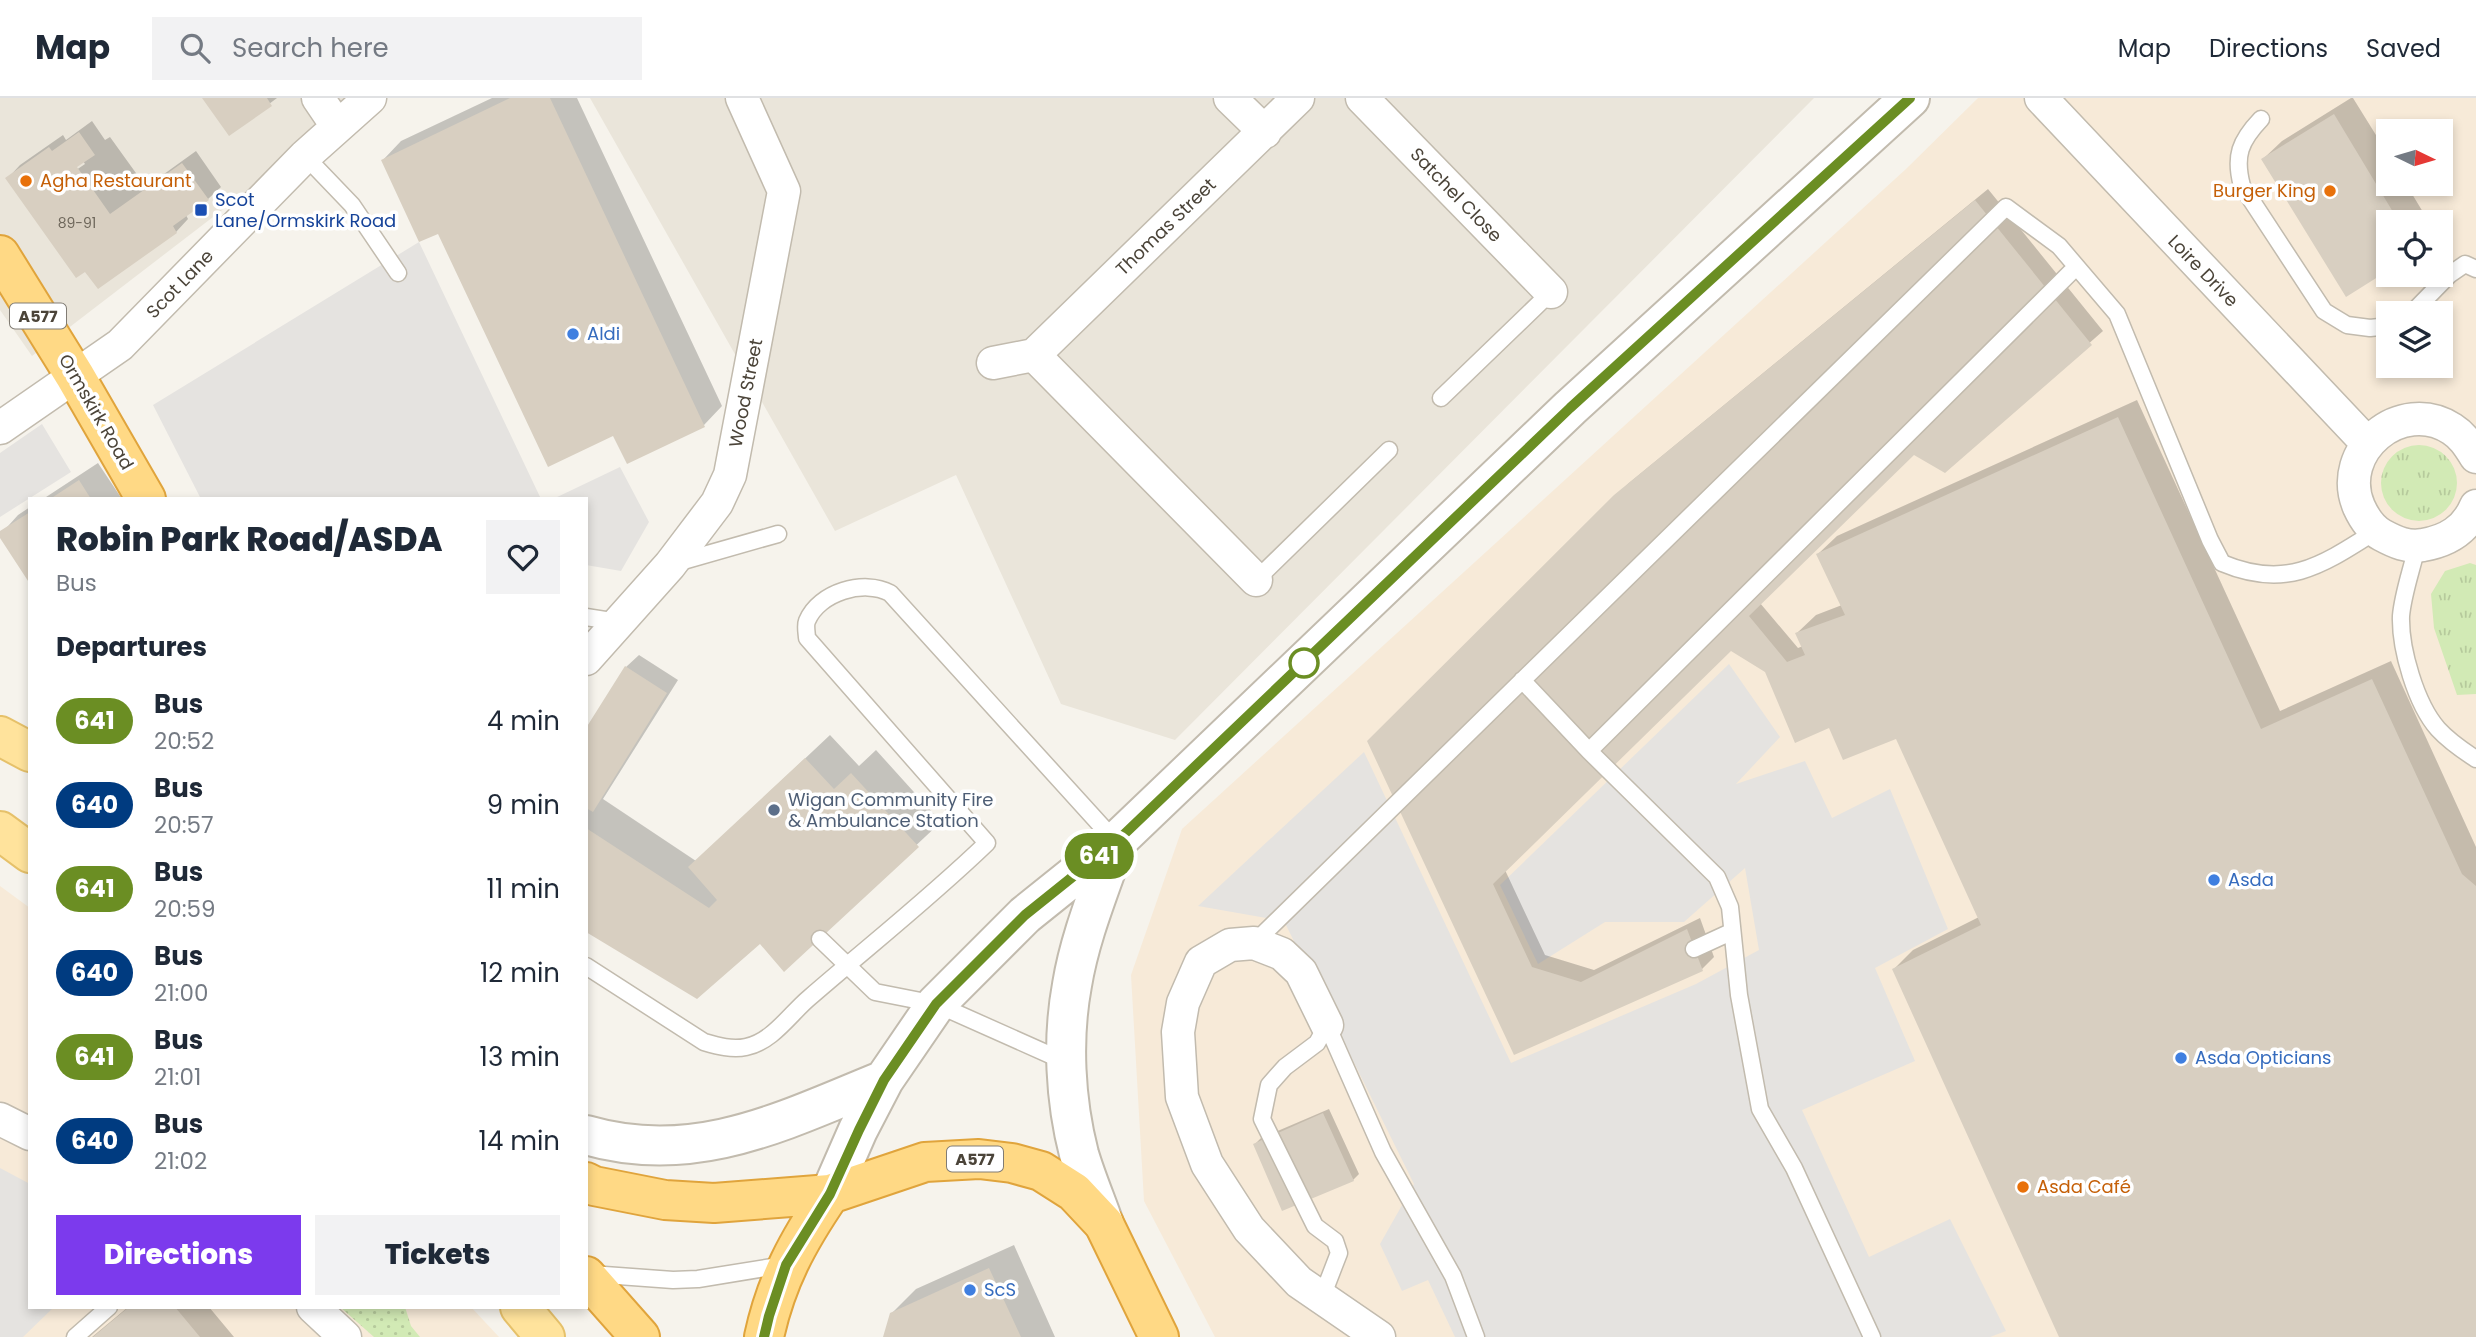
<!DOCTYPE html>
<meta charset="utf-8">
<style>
body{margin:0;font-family:Poppins,sans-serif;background:#f2f2f3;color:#1f2937;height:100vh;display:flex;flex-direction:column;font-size:26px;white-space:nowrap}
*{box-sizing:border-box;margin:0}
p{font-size:23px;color:#747a83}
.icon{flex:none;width:38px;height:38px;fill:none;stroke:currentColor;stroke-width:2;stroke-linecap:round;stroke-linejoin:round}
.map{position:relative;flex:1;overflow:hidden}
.details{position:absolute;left:28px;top:399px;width:560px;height:812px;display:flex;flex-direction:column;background:#fff;border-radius:0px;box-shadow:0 4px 10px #0003}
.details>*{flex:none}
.badge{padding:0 14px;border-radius:23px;font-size:24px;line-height:46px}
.needle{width:46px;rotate:95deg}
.controls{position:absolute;left:2376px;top:21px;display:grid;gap:14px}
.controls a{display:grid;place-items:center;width:77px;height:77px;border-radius:0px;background:#fff;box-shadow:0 4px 10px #0003;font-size:35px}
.map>.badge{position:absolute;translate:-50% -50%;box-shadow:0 0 0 4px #fff}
h2{padding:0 28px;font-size:26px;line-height:63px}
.round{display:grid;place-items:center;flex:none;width:74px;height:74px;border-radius:0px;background:#f2f2f3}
.headline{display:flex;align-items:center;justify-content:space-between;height:119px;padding:0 28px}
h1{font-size:33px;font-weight:800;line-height:52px}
.cta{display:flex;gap:14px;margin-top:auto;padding:14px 28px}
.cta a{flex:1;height:80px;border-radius:0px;background:#7c3aed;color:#fff;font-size:28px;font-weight:800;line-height:80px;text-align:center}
.cta a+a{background:#f2f2f3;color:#1f2937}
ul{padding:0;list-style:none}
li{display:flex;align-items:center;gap:21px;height:84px;padding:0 28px}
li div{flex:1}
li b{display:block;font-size:26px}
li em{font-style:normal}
li .badge{min-width:77px;font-weight:700;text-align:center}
header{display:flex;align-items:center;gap:42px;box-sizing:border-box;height:98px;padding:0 35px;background:#fff;border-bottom:2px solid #e0e1e3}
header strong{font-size:33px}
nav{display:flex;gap:38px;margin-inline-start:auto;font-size:24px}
.search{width:490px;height:63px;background:#f2f2f3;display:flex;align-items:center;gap:18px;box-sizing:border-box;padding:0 24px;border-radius:0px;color:#747a83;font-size:26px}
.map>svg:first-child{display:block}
.residential{fill:#eae5da}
.commercial{fill:#f7ead8;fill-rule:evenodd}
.grass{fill:url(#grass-tufts)}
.garden{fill:url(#garden-dots)}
.parking{fill:#e5e3e0}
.shadow{fill:#0003;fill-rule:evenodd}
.building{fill:#d8cfc1}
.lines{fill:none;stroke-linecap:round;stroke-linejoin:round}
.service-casing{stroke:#c2bbae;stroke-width:19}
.minor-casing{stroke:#c2bbae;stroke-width:35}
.tertiary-casing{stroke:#c2bbae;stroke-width:42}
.primary-casing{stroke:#e6c16a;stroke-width:42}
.trunk-casing{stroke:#e0a43c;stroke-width:42}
.service{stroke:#fff;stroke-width:16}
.minor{stroke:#fff;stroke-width:32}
.tertiary{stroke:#fff;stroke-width:38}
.primary{stroke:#ffe39c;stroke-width:38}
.trunk{stroke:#ffd985;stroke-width:38}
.line-casing{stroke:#fff;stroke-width:16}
.line{stroke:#6b8e23;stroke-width:10}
.food-dot{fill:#e8710a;stroke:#fff;stroke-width:2.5}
.transit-dot{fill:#1a4fb4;stroke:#fff;stroke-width:2.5}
.shop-dot{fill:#3f7fe0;stroke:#fff;stroke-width:2.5}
.stop-dot{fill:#fff;stroke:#6b8e23;stroke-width:3.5}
.service-dot{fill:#5c6f8a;stroke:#fff;stroke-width:2.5}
.labels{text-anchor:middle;stroke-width:7;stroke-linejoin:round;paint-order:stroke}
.number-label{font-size:14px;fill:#6e675b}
.shield{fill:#fff;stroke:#817c74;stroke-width:2}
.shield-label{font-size:16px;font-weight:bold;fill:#4b4439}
.food-label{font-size:18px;fill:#c56008;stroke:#fff;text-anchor:start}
.street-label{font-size:18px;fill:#4b4439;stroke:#fff}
.transit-label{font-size:18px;fill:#164399;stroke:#fff;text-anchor:start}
.shop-label{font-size:18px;fill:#366cbe;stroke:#fff;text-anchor:start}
.service-label{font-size:18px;fill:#4e5e75;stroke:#fff;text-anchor:start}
</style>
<header>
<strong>Map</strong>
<div class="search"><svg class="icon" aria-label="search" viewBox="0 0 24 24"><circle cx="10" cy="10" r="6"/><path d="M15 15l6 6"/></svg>Search here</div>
<nav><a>Map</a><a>Directions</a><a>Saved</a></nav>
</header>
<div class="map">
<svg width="2476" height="1239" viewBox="0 0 2476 1239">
<defs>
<pattern id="grass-tufts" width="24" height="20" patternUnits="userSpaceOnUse" patternTransform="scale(1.75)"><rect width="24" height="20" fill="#d2eab5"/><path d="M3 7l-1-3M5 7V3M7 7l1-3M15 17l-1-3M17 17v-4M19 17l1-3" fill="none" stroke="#b6ca9c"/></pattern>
<pattern id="garden-dots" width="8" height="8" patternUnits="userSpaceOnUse" patternTransform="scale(1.75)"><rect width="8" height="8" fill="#d2eab5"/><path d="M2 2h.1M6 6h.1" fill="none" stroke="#b6ca9c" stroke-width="1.8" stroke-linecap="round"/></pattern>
</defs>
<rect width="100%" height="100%" fill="#f6f3ec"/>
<path class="residential" d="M0 0H368L32 258 0 212Z
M590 0H1814L1175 642 1061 606 956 377 835 433Z"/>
<path class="commercial" d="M1978 0H2476V1239H1215L1144 1103 1131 877 1182 731 1906 71ZM2389 33H2441V86H2389ZM2389 124H2441V177H2389ZM2389 215H2441V268H2389Z
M0 788 30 810V1209H471L499 1239H0Z"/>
<path class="grass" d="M2381 385a38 38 0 1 1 76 0a38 38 0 1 1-76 0Z
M2470 465 2476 467V596L2457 597 2434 530 2431 496 2445 473Z"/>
<path class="garden" d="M340 1209H405L411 1228 420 1239H374Z"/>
<path class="parking" d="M419 144 541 401H201L153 307Z
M42 326 71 374 0 419V355Z
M620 369 649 424 621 473 586 467V401H553Z
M1729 566 1780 639 1736 686 1805 663 1832 720 1890 691 1948 831 1875 870 1915 963 1802 1012 1869 1159 1950 1121 2006 1233 1990 1239H1455L1428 1182 1402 1193 1380 1146 1414 1086 1284 823 1198 808 1364 654 1511 965 1696 886 1759 852 1745 770 1684 824H1605L1538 866 1500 787Z
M0 1070 30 1086V1209H54L23 1239H0Z"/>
<path class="shadow" d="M204 0H277L229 36Z
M492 0H577L722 308 704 327 614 335 383 62 401 43Z
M2351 0H2353L2389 58V86H2406L2429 124H2389L2263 61 2282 43Z
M92 23 105 42 110 39 146 89 196 53 221 89 208 101 186 117 188 121 176 134 98 189 8 80 20 67 63 37 66 42ZM83 63 85 66 60 83Z
M1988 91 2103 233 1944 373 1914 355 1760 505 1798 550 1803 548 1797 535 1816 517 1842 507 1818 456 1837 438 2137 302 2280 613 2391 563 2476 749V1239H2061L1894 871 1913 852 1979 819 1897 639 1830 628 1766 571 1730 551 1505 772 1545 857 1594 872 1700 820 1714 859 1702 871 1515 954 1369 643 1629 385Z
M98 365 122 401H43Z
M30 409V483L0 437 18 417Z
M639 557 678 582 603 701 696 763 830 637 859 668 876 652 941 724 784 871 761 843 586 832V634L626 569Z
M1329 1011 1359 1076 1353 1082 1255 1046 1261 1040Z
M1014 1147 1055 1239H884L891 1216 916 1191Z
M128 1209H209L234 1239H92Z"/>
<path class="building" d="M202 0H267L272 8 229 38Z
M510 0H550L705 329 627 366 613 338 548 369 438 136 419 144 381 62Z
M2334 16 2399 124H2389V172L2346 199 2261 61Z
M79 34 95 57 77 69 110 116 182 65 209 102 173 128 177 135 98 191 85 174 76 180 5 80 49 49 52 53Z
M1975 102 2092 247 1945 375 1914 357 1749 518 1787 564 1805 557 1795 535 1845 517 1816 456 2118 319 2261 631 2372 581 2462 776 2476 788V1239H2059L1892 871 1981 827 1896 641 1843 662 1829 630 1795 645 1765 574 1731 553 1493 786 1532 869 1581 884 1687 831 1703 873 1514 957 1367 643 1614 397Z
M79 382 91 401H50Z
M30 414V486L0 440V433Z
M625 568 667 595 593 714 586 710V630Z
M805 660 834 691 851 675 919 749 784 874 760 846 697 901 586 834V730L709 810 717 802 688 769Z
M1323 1015 1354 1083 1282 1113 1253 1046Z
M989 1170 1021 1239H883L890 1215Z
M129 1209H175L200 1239H93Z"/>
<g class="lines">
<defs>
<path id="service" d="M2261 21C2240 43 2234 58 2242 88L2324 213 2347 227 2370 230 2389 228
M305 58 352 107 398 175
M2412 215 2449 177 2465 166 2476 171
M1441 300 1551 194
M2417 448C2412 471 2403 495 2401 518 2400 551 2416 606 2438 631 2449 643 2462 652 2476 661
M676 465 778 436
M1256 482 1389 352
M586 519 618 524
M1522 582 1589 653 1717 779 1730 809 1739 897 1760 1011 1794 1070 1872 1239
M1589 653 2076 169
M820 841 875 894 936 906 1066 964
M1254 845 2006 109 2059 148 2117 216 2210 442 2222 465C2286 492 2321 468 2376 433
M1694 851 1731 834
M586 868 704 944C718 948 732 952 746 949 772 944 790 916 809 900 869 848 930 800 987 745L807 540C807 536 805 528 807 523 819 494 864 481 890 495L1116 744
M1327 927 1383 1054 1453 1178 1476 1239
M591 1176 673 1182 698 1181 784 1167
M1322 1199 1339 1155 1335 1143 1315 1128 1262 1021 1269 987 1285 969 1317 945 1327 927
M75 1239 109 1209"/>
<path id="minor" d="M318 0 337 28
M1230 0 1265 34
M1362 0 1551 194
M2041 0 2367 345
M993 265 1034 257
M0 330 120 247 305 58 370 0
M2476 359C2469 348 2463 338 2452 331 2401 298 2335 353 2359 409 2364 420 2371 431 2382 437 2395 444 2408 450 2423 447 2447 443 2466 432 2476 408
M1256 482 1034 257 1298 0
M586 561 670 467 717 405 730 377 784 93 742 0
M1327 927 1301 874 1282 856 1254 845 1230 847 1201 864 1183 905 1178 934 1182 999 1207 1066 1249 1131 1299 1184 1379 1239
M0 1021 30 1036
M313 1209 345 1239"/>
<path id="tertiary" d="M586 1037C696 1069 785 1022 884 982
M830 1096 858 1032 884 982 936 906 1025 817 1116 744 1570 310 1910 0
M1104 1126C1096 1103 1086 1080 1079 1056 1065 1002 1062 941 1072 887 1080 838 1100 791 1116 744"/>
<path id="primary" d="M0 638 30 654
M0 733 30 755
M520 1209 545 1239"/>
<path id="trunk" d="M0 157 75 278 146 401
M586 1084 594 1088 665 1102 714 1105 830 1096 925 1064 979 1061 1012 1065 1041 1073 1074 1094 1104 1126 1159 1239
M586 1178 640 1239
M764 1239C776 1183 798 1143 830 1096"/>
</defs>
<use href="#service" class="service-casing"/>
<use href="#minor" class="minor-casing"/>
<use href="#tertiary" class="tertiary-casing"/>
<use href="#primary" class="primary-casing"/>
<use href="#trunk" class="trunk-casing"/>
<use href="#service" class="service"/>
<use href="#minor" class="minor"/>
<use href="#tertiary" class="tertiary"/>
<use href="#primary" class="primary"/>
<use href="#trunk" class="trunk"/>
</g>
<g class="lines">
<defs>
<path id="line" d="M764 1239 769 1218 786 1167 830 1096 859 1032 884 982 936 906 1025 817 1116 744 1570 310 1910 0"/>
</defs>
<use href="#line" class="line-casing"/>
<use href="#line" class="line"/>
</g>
<g class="food-dot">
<circle cx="26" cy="83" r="7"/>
<circle cx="2330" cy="93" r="7"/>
<circle cx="2023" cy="1089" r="7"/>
</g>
<rect class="transit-dot" x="194" y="105" width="14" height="14" rx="3.5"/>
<g class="shop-dot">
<circle cx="573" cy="236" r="7"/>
<circle cx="2214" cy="782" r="7"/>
<circle cx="2181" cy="960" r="7"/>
<circle cx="970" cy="1192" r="7"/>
</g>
<circle class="stop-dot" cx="1304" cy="565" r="14"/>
<circle class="service-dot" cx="774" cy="712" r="7"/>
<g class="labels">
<g class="number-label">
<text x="77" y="130">89-91</text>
</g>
<g class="shield">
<rect x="10" y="205.5" width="56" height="25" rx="5"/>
<rect x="947" y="1048.5" width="56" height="25" rx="5"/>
</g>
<g class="shield-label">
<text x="38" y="224">A577</text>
<text x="975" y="1067">A577</text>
</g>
<g class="food-label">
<text x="40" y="89">Agha Restaurant</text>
<text x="2316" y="99" text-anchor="end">Burger King</text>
<text x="2037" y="1095">Asda Café</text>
</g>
<g class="street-label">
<text transform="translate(1456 97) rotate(46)" y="6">Satchel Close</text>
<text transform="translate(1166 129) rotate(-44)" y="6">Thomas Street</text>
<text transform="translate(2203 173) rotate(46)" y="6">Loire Drive</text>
<text transform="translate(180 186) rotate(-46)" y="6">Scot Lane</text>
<text transform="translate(746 295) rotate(-79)" y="6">Wood Street</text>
<text transform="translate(96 314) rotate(60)" y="6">Ormskirk Road</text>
</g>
<g class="transit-label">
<text x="215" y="108">Scot<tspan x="215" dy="21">Lane/Ormskirk Road</tspan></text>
</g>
<g class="shop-label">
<text x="587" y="242">Aldi</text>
<text x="2228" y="788">Asda</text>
<text x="2195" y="966">Asda Opticians</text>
<text x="984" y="1198">ScS</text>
</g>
<g class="service-label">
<text x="788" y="708">Wigan Community Fire<tspan x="788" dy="21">&amp; Ambulance Station</tspan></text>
</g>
</g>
</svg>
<div class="controls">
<a><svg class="needle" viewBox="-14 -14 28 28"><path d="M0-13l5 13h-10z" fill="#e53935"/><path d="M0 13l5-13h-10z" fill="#747a83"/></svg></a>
<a><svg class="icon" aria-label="locate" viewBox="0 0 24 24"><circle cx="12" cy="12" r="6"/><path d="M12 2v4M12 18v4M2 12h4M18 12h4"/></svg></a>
<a><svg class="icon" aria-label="layers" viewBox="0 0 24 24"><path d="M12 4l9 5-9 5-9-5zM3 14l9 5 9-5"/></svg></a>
</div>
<b class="badge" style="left:1099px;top:758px;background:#6b8e23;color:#fff">641</b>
<section class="details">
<div class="headline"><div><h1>Robin Park Road/ASDA</h1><p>Bus</p></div><a class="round"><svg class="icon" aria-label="heart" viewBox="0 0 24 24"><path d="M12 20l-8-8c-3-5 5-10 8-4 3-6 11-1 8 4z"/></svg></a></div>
<h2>Departures</h2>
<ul>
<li><span class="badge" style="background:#6b8e23;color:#fff">641</span><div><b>Bus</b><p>20:52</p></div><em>4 min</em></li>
<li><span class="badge" style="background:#003b80;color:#fff">640</span><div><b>Bus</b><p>20:57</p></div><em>9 min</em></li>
<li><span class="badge" style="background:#6b8e23;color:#fff">641</span><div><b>Bus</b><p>20:59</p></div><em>11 min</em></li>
<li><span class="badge" style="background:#003b80;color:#fff">640</span><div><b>Bus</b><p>21:00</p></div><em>12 min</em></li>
<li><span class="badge" style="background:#6b8e23;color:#fff">641</span><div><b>Bus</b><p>21:01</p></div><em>13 min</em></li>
<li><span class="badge" style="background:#003b80;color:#fff">640</span><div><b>Bus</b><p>21:02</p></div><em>14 min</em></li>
</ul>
<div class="cta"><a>Directions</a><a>Tickets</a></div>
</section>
</div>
